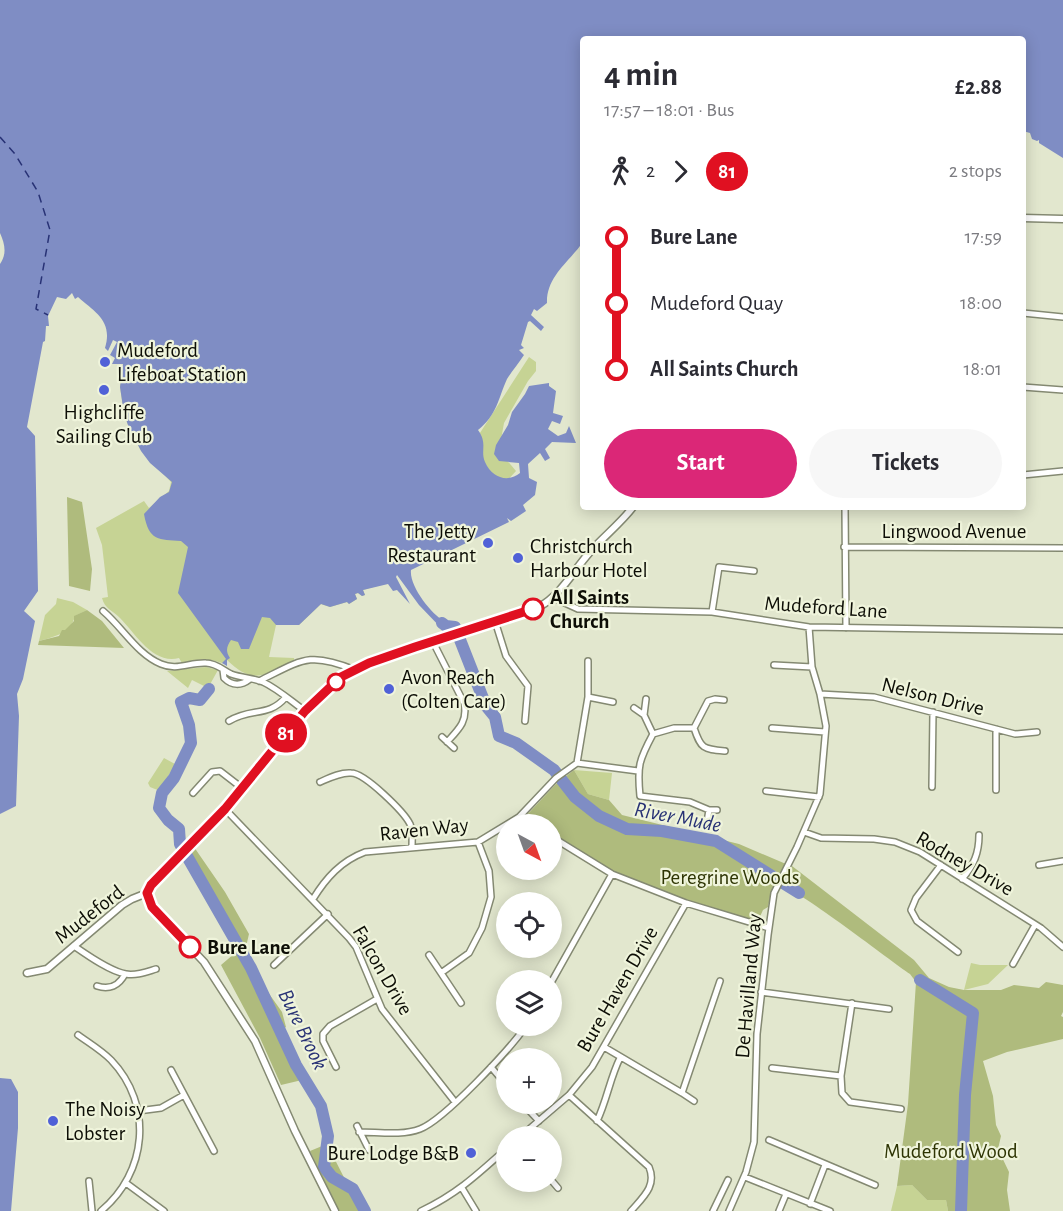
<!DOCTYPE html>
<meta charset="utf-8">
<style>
body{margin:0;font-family:"Alegreya Sans",sans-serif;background:#f7f7f7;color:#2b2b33;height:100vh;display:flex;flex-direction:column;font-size:22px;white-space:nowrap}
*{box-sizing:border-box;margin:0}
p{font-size:20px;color:#7c7c81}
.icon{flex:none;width:33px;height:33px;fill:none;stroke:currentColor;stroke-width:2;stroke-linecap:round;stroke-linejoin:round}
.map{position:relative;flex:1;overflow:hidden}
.panel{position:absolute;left:580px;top:36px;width:446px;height:474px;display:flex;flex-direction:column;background:#fff;border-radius:6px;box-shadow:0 3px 15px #0003}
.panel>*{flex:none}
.badge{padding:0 12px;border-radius:20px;font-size:21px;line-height:39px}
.needle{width:39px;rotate:139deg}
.fabs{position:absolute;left:496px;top:814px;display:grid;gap:12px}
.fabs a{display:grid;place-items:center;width:66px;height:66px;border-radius:50%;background:#fff;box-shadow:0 3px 15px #0003;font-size:30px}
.map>.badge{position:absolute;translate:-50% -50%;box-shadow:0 0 0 3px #fff}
.legs{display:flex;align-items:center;gap:9px;height:66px;padding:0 24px;font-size:20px}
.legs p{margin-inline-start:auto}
.head{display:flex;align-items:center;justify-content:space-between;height:102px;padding:0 24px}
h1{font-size:33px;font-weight:700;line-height:45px}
.primary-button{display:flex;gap:12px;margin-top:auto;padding:12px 24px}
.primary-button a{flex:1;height:69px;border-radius:36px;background:#db2777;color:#fff;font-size:24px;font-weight:700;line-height:69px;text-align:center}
.primary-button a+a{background:#f7f7f7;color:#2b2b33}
ul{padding:0 24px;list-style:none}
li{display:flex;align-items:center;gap:21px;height:66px;font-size:22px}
li i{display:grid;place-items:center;width:9px;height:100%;margin:0 8px;background:currentColor}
li i::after{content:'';width:15px;height:15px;margin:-8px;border:4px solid;border-radius:50%;background:#fff}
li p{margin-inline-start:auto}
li:first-child i{background:linear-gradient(#0000 50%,currentColor 0)}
li:last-child i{background:linear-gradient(currentColor 50%,#0000 0)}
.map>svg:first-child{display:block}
.green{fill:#c6d394}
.forest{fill:#afbb7d}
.water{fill:#7f8dc4}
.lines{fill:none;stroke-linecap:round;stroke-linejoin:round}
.river{stroke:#7f8dc4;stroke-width:12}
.ferry{stroke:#283275;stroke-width:1.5;stroke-dasharray:8 6;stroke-linecap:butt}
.minor-casing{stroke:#848972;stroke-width:8}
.tertiary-casing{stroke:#848972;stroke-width:9}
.minor{stroke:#fff;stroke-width:5}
.tertiary{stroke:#fff;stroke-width:6}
.line-1-casing{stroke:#fff;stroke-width:14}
.line-1{stroke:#e01021;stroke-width:9}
.poi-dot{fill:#5061d7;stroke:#eff4db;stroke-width:2}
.stop-1-dot{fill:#fff;stroke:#e01021;stroke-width:3}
.labels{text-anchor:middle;stroke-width:4.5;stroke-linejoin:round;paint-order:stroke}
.poi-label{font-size:21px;fill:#0d0e06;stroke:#eff4db;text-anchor:start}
.street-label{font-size:21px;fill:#0d0e06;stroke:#eff4db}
.stop-label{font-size:21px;font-weight:bold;fill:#0d0e06;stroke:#eff4db;text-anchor:start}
.park-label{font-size:21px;fill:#2e3504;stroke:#eff4db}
.water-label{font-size:22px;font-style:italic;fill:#283275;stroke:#eff4db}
</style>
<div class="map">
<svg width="1063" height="1211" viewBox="0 0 1063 1211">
<rect width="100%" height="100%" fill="#e2e7ce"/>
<path class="green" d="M529 357 536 362V371L528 381 504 423 499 451 516 471 504 484 486 474 478 436Z
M123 364 388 583 363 590 365 595 362 596 358 593 355 594 357 599 349 604 347 602 330 607 321 604 299 625H276L269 657 294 658V661C266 676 252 685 227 660L222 663 212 660 183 665 179 658C153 665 135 633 120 618 112 610 105 609 102 598L108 597 102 545 96 528 144 501 149 508 169 491 171 482 140 449 128 425 124 414 120 387Z
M57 598 73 602 87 610 75 616C71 633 54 637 39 641L45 615 56 604Z
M206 667 218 670 208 688 192 680 188 688 167 671Z
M164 758 175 764 160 791 150 787 148 783Z
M574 770 612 773 609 800 588 794Z
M971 963 980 965H1008L988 984 964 990Z
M912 1185 927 1200H946L948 1211H891L897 1186Z"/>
<path class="forest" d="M67 497 82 502 92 569 90 591 69 586Z
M87 610 102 621 124 648 38 645 39 641 59 636 62 630H65L74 621V616Z
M574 770 588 794 609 800 622 815 739 844 786 864 771 893 768 907 763 910 758 921 688 901 613 871 552 834V825H538L525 817 555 785Z
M194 847 225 892 249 934 245 951 265 988 282 1012 286 1027 283 1029 304 1076 302 1080 281 1085 260 1038 221 965 241 948 188 854Z
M792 866 914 960 929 978 949 987 964 990H1001L1014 985 1039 988 1046 982 1063 985V1012L1061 1016 1063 1017V1039L1007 1052 983 1061 993 1096 996 1125 1001 1136 998 1149 1009 1172 1007 1190 1010 1211H948L946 1200H927L912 1185 897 1186 908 1104 916 982 910 974C892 962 798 889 786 889Z
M327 1144 361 1211H339L310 1151Z"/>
<path class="water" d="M0 0H1063V158L1039 143V140L1037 141 1032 139 1030 133 1023 131V39H584L583 242C569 262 546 277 547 303L537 311 534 309 531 315 544 327 541 331 530 321 528 322 521 345 524 348 519 350 524 355C519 363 512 371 507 379 498 399 497 415 478 430 488 444 480 450 485 462 492 478 508 483 520 473L519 463 499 461 494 454 496 445 508 425 512 412 525 394 529 386 549 383V386L556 391 553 413 563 416 560 424 552 421 548 429 558 436 566 433 569 426 576 443 552 442 545 449 550 458 545 461 540 453 528 464 529 478 537 482 535 495 523 505 526 511 511 521 507 518 509 522 411 570C409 586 431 614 445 622 449 625 456 625 460 626L443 630 419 605 397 575 396 577 410 604 397 590 393 591 388 584 363 590 365 595 362 596 358 593 355 594 357 599 349 604 347 602 330 607 321 604 299 625H276L270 618 262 617 249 649H241L238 642 231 640C227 646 225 651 230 658L227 660V666L222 663 226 659 178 593 188 547 181 541C159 539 149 542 144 514L160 497 169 492 172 482 150 463 141 451 128 425 124 414 120 387 123 364H112L115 358 110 355 117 342 113 340 108 351 105 348C113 321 96 313 78 297L75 299 72 293 66 299 57 297 48 316 49 326H46L45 341 43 342 27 427 35 436 38 591 24 611 35 621 23 679 17 694 19 716 16 806 0 814V264C7 254 5 244 0 233Z
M0 1078 11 1079 18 1092V1128L11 1211H0Z"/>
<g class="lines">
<path class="river" d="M442 623 446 626 455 627 486 706 495 717 499 736 516 743 554 770 575 797 599 816 627 829 662 831 716 841 799 893
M209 689 200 700 189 698 181 702 189 725 191 743 174 778 162 793 159 808 168 820 179 829 180 844 251 968 296 1065 321 1106 328 1136 324 1167 332 1177 353 1189 365 1211
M920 980 973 1013 965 1095 961 1211"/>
<path class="ferry" d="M0 137 15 154 38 192 50 230 36 309 48 315"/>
<defs>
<path id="minor" d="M1023 313 1063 317
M1023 387 1063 390
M1023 475 1063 471
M845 507 846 628
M844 547 1063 548
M554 598 578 609 712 612 809 627 1063 631
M103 611C123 628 137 654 161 664 177 671 190 662 206 663 216 663 223 670 231 674 242 678 253 678 263 682 278 689 291 701 305 711
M712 612 719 567 754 571
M495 621 506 656 528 686 525 721
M433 642 464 703C468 721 459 729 447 742
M774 665 812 667
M223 670 224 678C232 686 241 686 250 679
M259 681C302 660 309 651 355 670
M820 694 874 697 1015 734 1037 732
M588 697 613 702
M646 699 644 715 653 734
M634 708 644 715
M229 721C252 707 268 718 286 697
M694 728C701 749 703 749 725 751
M772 728 825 732
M442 737 454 748
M577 763 588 697V661
M320 782C329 778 341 772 351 773 365 773 404 812 410 824 413 831 412 840 412 847
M932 787 933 712
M996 790V729
M766 791 819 797
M193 793 212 772 220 771 242 788
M225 809 349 938 356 947 382 1009 455 1102
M717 810H709L690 802 640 796C637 766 639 760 653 734L674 728H694L708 701 715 699 724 700
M519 817 533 825
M707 822 709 810
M804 832 821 838 874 839 895 842 920 852 1041 928 1063 947
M552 837 612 874 686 903 769 928
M941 865 916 898 911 910 917 921 958 952
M1039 865 1063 861
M962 879C974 865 979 853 979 835
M313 899C326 878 341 861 365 852L478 842 519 817 556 778 577 763 638 771
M74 946C87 955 111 972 126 974 136 976 146 972 156 969
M429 955 461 1003
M1013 964 1035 925
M274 965 328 914
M441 973 469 953 482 928 491 897 489 871 478 842
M552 981 612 874
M97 986C109 990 119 986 125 974
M761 992 889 1009
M852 1003 841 1076 842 1093 850 1102 901 1109
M78 1035C89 1043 101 1050 111 1060 154 1105 147 1173 101 1211
M604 1047 682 1093 720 981
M336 1067 323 1041V1034L330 1026 377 999
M491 1067 507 1086
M772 1068 841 1076
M171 1070 214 1151
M682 1093 694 1101
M569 1095 649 1167C657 1186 643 1197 631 1211
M523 1104 539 1121
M138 1111 161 1108 184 1095
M597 1121C607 1100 610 1078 620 1058
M357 1126 369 1150
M359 1132C378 1132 402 1136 420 1129 444 1120 510 1049 526 1026
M520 1137 569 1095 592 1067 686 903
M769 1140 875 1185
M745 1177 830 1211
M89 1181 92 1211
M552 1181 558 1188
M126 1183 164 1211
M462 1188 476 1211
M810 1204 825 1165
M421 1211C457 1194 478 1174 507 1148
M713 1211 728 1180
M729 1211 746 1172 754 1142 757 1034 768 935 774 893 797 847 820 794 826 726 820 694 812 667 809 627
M779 1211 786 1194"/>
<path id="tertiary" d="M1023 218 1063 219
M147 893 156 877 189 847 225 809 305 711 341 677 369 663 415 647 539 607C562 594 573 571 590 552 604 536 620 524 633 507
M147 893 152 907 204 962 255 1041 295 1131 335 1211
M27 973 47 969 122 905 132 899 147 893"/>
</defs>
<use href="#minor" class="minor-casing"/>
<use href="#tertiary" class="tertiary-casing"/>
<use href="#minor" class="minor"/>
<use href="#tertiary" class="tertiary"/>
</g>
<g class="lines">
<defs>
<path id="line-1" d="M190 947 152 907 147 893 151 885 225 809 305 711 341 677 369 663 415 647 533 609"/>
</defs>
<use href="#line-1" class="line-1-casing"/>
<use href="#line-1" class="line-1"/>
</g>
<g class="poi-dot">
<circle cx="105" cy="362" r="6"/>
<circle cx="104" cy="390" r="6"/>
<circle cx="488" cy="543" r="6"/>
<circle cx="518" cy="558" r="6"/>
<circle cx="389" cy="689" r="6"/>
<circle cx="53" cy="1121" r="6"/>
<circle cx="471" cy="1153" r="6"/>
</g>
<g class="stop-1-dot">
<circle cx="533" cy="609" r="10"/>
<circle cx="336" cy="682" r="8"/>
<circle cx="190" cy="947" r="10"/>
</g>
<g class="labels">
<g class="poi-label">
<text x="117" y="357">Mudeford<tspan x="117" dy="24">Lifeboat Station</tspan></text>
<text x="104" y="419" text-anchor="middle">Highcliffe<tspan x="104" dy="24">Sailing Club</tspan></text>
<text x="476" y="538" text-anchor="end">The Jetty<tspan x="476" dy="24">Restaurant</tspan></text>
<text x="530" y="553">Christchurch<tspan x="530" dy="24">Harbour Hotel</tspan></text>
<text x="401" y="684">Avon Reach<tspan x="401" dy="24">(Colten Care)</tspan></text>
<text x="65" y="1116">The Noisy<tspan x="65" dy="24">Lobster</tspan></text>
<text x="459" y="1160" text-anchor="end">Bure Lodge B&amp;B</text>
</g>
<g class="street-label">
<text x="954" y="538">Lingwood Avenue</text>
<text transform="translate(826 607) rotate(4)" y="7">Mudeford Lane</text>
<text transform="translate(933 696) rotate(14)" y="7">Nelson Drive</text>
<text transform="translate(424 829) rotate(-6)" y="7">Raven Way</text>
<text transform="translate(965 863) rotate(30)" y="7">Rodney Drive</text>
<text transform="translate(89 914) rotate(-38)" y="7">Mudeford</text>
<text transform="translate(383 970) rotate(60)" y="7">Falcon Drive</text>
<text transform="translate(748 986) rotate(-85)" y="7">De Havilland Way</text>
<text transform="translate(617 989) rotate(-60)" y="7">Bure Haven Drive</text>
</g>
<g class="stop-label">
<text x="550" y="604">All Saints<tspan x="550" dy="24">Church</tspan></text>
<text x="207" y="954">Bure Lane</text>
</g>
<g class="park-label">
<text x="730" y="884">Peregrine Woods</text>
<text x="951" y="1158">Mudeford Wood</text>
</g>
<g class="water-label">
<text transform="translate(678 816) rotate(11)" y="8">River Mude</text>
<text transform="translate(304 1029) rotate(64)" y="8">Bure Brook</text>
</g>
</g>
</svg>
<div class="fabs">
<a><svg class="needle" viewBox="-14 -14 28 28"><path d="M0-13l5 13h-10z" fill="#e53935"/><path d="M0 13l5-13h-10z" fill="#7c7c81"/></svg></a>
<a><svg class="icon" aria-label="locate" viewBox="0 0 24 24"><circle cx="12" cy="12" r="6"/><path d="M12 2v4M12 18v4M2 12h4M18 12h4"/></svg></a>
<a><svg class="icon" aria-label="layers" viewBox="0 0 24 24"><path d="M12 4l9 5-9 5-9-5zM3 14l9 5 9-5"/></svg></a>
<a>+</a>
<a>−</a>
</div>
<b class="badge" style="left:286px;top:733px;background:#e01021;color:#fff">81</b>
<section class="panel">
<div class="head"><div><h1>4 min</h1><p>17:57 – 18:01 · Bus</p></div><b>£2.88</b></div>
<div class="legs"><svg class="icon" aria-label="walk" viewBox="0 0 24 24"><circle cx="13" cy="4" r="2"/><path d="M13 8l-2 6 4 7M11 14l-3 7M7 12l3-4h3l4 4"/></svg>2<svg class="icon" aria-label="forward" viewBox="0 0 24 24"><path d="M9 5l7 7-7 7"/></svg><b class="badge" style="background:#e01021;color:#fff">81</b><p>2 stops</p></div>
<ul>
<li><i style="color:#e01021"></i><b>Bure Lane</b><p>17:59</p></li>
<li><i style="color:#e01021"></i><span>Mudeford Quay</span><p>18:00</p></li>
<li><i style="color:#e01021"></i><b>All Saints Church</b><p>18:01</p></li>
</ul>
<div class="primary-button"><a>Start</a><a>Tickets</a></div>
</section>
</div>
